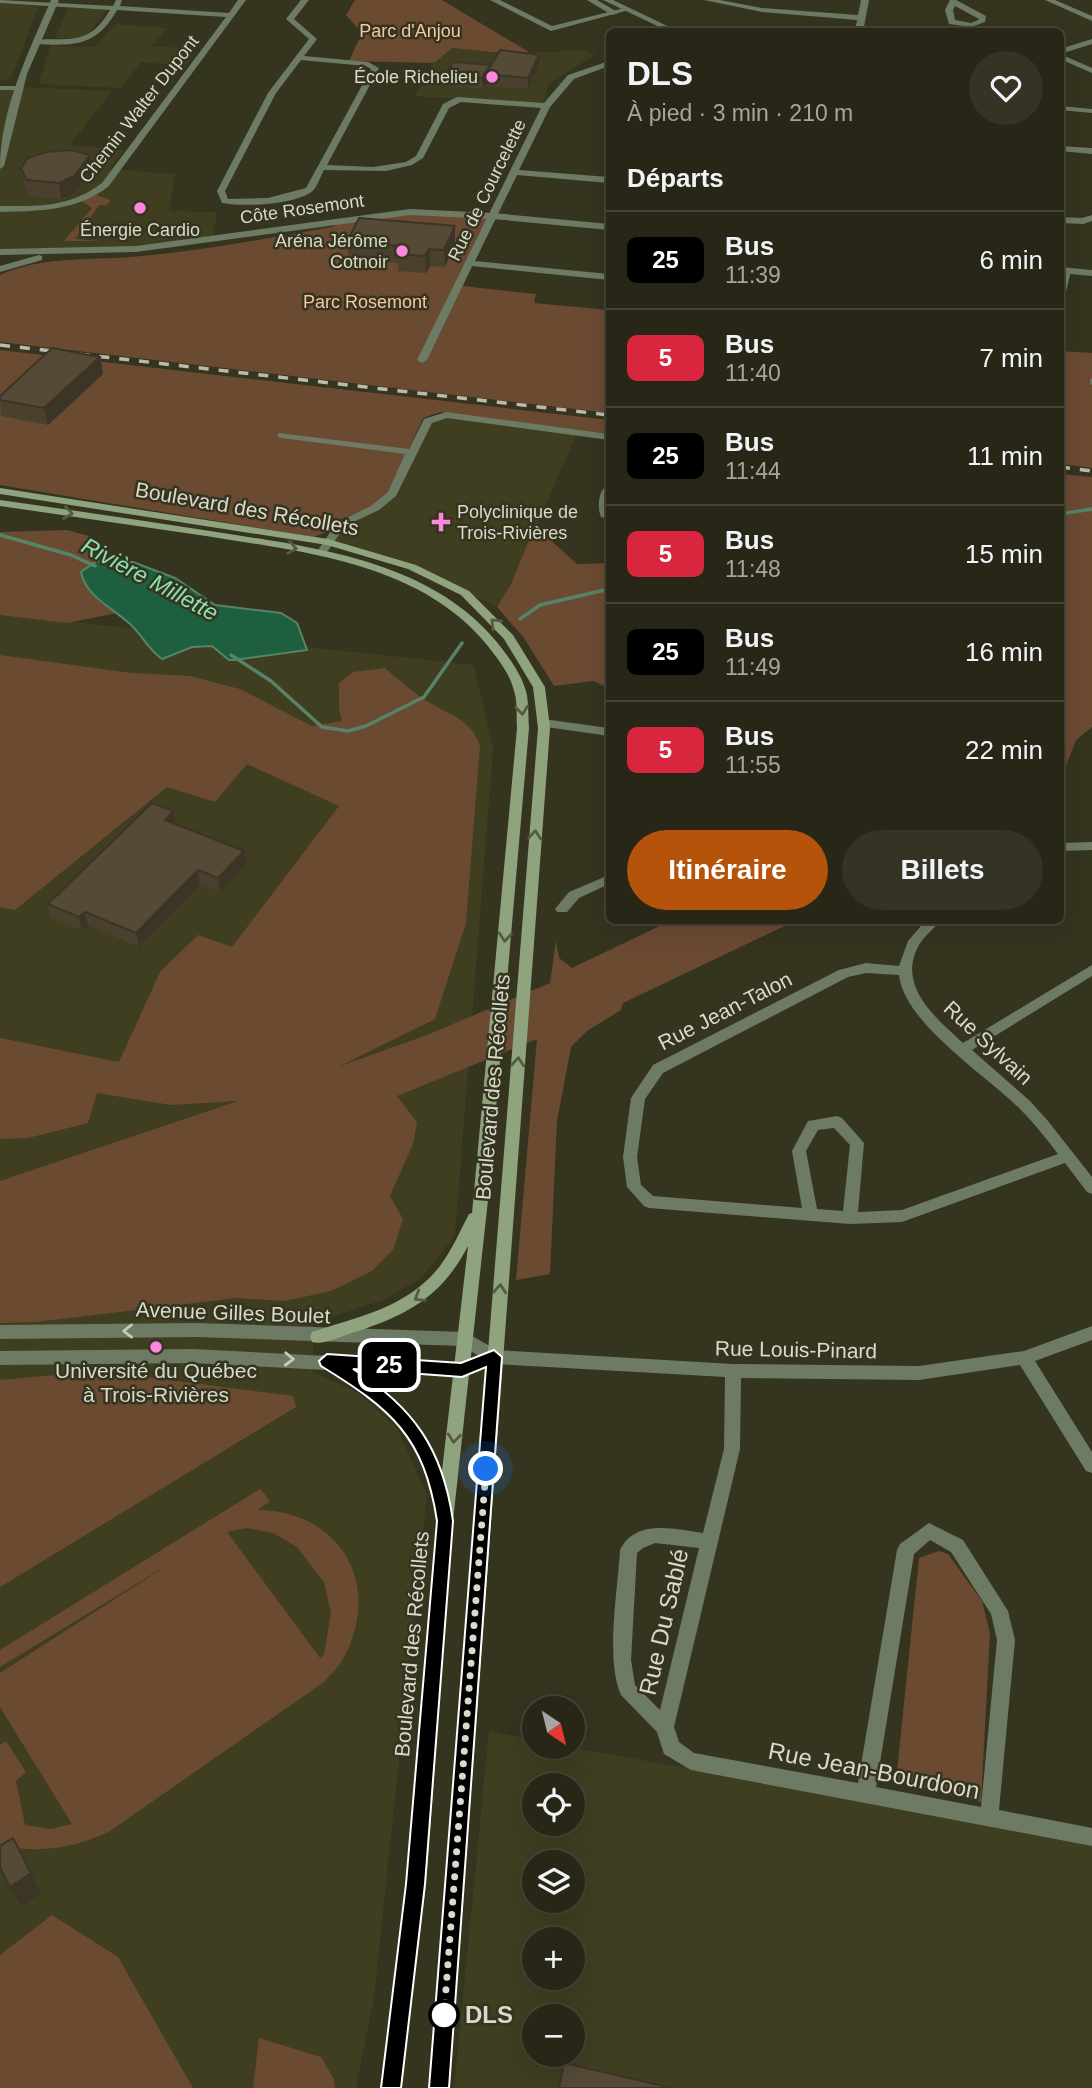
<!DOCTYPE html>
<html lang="fr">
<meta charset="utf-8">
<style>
body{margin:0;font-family:Helvetica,sans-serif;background:#343324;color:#f1f3f6;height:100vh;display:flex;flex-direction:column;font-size:26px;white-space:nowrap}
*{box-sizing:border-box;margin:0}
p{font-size:23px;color:#a5a5a1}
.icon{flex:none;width:38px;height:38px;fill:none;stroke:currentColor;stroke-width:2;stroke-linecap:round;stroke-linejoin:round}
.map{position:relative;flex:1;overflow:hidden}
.panel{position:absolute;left:606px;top:28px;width:458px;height:896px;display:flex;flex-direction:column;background:#282717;border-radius:10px;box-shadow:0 7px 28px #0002,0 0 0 2px #444436}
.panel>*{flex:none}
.badge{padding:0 14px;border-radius:10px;font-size:24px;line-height:46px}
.needle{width:46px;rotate:145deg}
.tools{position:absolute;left:522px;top:1696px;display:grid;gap:14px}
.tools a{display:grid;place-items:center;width:63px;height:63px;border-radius:50%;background:#282717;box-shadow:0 7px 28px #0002,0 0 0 2px #444436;font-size:35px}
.you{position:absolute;width:35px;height:35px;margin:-18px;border:5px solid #fff;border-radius:50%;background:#1a73e8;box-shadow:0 0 0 10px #1a73e833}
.map>.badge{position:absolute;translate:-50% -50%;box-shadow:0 0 0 4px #fff}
h2{padding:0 21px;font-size:26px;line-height:63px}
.round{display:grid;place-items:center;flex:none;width:74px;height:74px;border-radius:37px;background:#343324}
.summary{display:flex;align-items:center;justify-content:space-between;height:119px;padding:0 21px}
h1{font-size:33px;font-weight:800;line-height:52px}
.button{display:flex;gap:14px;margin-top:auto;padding:14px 21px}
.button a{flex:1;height:80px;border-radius:42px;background:#b45309;color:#fff;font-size:28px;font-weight:800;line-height:80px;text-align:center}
.button a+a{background:#343324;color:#f1f3f6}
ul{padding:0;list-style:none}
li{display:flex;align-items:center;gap:21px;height:98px;padding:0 21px;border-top:2px solid #444436}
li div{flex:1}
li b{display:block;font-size:26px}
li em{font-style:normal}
li .badge{min-width:77px;font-weight:700;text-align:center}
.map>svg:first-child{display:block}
.built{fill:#3f3e21;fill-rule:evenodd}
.green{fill:#6b4a32;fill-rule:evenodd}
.water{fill:#1e5f3f;stroke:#568469;stroke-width:2}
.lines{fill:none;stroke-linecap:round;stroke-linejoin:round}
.stream{stroke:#568469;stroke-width:3.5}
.minor{fill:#6d7b64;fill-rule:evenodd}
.tertiary{fill:#6d7b64;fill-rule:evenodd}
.secondary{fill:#8ea37e;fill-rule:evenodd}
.rail{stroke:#bbbaac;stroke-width:3.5;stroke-dasharray:10 10;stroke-linecap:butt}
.wall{fill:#49402e}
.shaded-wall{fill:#3c3426}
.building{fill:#554a36;stroke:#3c3426;stroke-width:2}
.oneway{stroke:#545b40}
.oneway2{stroke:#c9cbbc}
.line{fill:#000;stroke:#fff;stroke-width:2}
.walk{stroke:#d9d9cc;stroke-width:7;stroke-dasharray:0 12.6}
.poi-dot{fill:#fe85e0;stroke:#35341f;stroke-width:2.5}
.stop-dot{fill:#fff;stroke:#000;stroke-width:3.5}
.labels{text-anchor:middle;stroke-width:5;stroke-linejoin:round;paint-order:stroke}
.far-park-label{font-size:18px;fill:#f6c6a7;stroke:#35341f}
.far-poi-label{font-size:18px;fill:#d9d9cc;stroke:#35341f;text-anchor:end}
.far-street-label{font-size:18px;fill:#d9d9cc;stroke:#35341f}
.street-label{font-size:21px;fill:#d9d9cc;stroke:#35341f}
.poi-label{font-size:21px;fill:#d9d9cc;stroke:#35341f}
.water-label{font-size:23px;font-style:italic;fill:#88e3b0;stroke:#35341f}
.near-street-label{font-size:24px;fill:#d9d9cc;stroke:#35341f}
.near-stop-label{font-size:24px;font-weight:bold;fill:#d9d9cc;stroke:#35341f;text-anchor:start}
</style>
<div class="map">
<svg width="1092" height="2088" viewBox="0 0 1092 2088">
<rect width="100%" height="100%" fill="#35341f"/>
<path class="built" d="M0 3 39 6 11 78 0 81Z
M68 8 107 10 84 39 55 38Z
M115 24 167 28 152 46 196 49 185 66 141 62 121 88 39 84 50 46 95 47Z
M452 48 512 54 582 50 595 55 548 84 543 104 414 96 434 63Z
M0 86 112 91 70 145 124 150 109 169 175 174 169 211 217 212 213 237 139 247 0 249Z
M446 415 577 433 511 584 497 607 412 567 328 542 341 524 391 494 428 421Z
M0 614 474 665 493 749 455 1236 421 1278 386 1299 313 1323V1372L357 1392 397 1428 427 1495 374 1997 356 2088H0Z
M489 1731 534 1740V1746L569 1747 1092 1841V2088H454ZM534 1785H572V1824H534ZM534 1862H572V1900H534ZM534 1939H572V1978H534ZM534 2016H572V2054H534Z"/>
<path class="green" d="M355 0H442L529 52 512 54 452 48 434 63 349 61 362 33 346 15Z
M95 194 110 200 107 205H99L75 239 101 241H64L92 208 81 201Z
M410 213 496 216 463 286 536 294 534 303 609 310V413L0 342V275C43 255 96 261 142 256 206 250 269 238 332 227L349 219Z
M0 350 609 420V434L440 412 423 418 388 493 373 506 341 519 327 532 313 537 0 485Z
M1060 351 1092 353V468L1061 464Z
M1060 474 1092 477V727L1076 740 1061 778Z
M535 526 577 564 609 563V688L593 681 554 686 524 638 497 607 511 584Z
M67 530 89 536 113 561H97L94 595 117 613 67 623 0 615V532Z
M0 655 131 673 190 676 240 689 312 726 342 721 339 709V683L353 672 385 668C398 679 411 691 425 700 447 714 470 718 480 745L466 923 435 1019 338 1067 427 1035 550 983 556 941 559 958 572 968 670 921H802L793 922 623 1003 621 1010 587 1031 571 1047 557 1121 550 1274 516 1280 537 1039 397 1096 417 1122 413 1144 390 1196 403 1219 393 1250 372 1271 331 1291 285 1301 236 1298 36 1322 0 1323V1181L238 1101 171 1105 97 1093 88 1123 28 1138 0 1139V1038L119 1062 160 972 198 935 232 947 339 806 247 764 215 802 167 787 15 910 0 907Z
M101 1371 293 1396 296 1407 0 1587V1380Z
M260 1489 270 1501 258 1510C340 1511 383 1584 344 1657 340 1666 331 1674 324 1682L110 1831C75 1848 39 1854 0 1845V1745L6 1741 26 1772 16 1781 25 1825 51 1829 72 1824 0 1707V1673L174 1561 0 1667V1650ZM247 1528 273 1533 297 1547 324 1582 331 1613 324 1655 320 1658 227 1532Z
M939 1551 948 1554 982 1601 990 1633 981 1802 896 1781 919 1558Z
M52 1915 118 1957 193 2088H0V1955Z
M259 2038 321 2057 334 2079 335 2088H253Z"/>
<path class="water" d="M97 561 133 562 175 578 215 605 281 613 297 623 307 650 234 660H229L212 646 192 647 162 659C147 648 145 639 133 627 116 609 86 598 81 572Z"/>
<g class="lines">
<path class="stream" d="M1092 380V383
M1060 514 1092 509
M0 535 71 555 95 566
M520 619 540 605 609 589
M231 655 271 681 322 727 348 731 366 726 424 697 462 643"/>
<path class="minor" d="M0 0 113 6 116 0H122L120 6 229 13 238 0H246L108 187C75 211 40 211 0 212V206C40 206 68 208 102 183L226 17 117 10C97 46 75 46 37 44L33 42 34 40C70 37 88 47 110 10L0 3Z
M301 0H309L294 19 317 39 304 56 368 62 379 68 327 165 373 167 406 162 416 156 443 104 457 97 544 103 568 75 609 61V66L574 79 550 107 519 170 609 177V183L517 175 475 261 609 274V280L472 266 427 360 422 363 417 360 541 108 461 102 449 108 423 158 412 165 386 171 324 170C320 177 317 189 310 193 289 205 245 207 222 203L217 191 268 93 309 39 286 19ZM301 60 366 66 371 69 306 188 268 198 228 199 225 191 276 93Z
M490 0H500L552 26 625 8 629 10 551 31Z
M704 0H720L762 8 858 15 861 0H869L863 32H855L857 20 762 12Z
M950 0H956L986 16 985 22 971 27 949 24 945 10ZM955 6 979 19 978 20 971 23 955 20 953 10Z
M1045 0H1055L1092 16V21Z
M1060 54 1092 68V73L1060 59Z
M0 86H20L24 88 20 90H0Z
M1060 106 1092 109V113L1060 110Z
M1060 146 1092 148V154L1060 151Z
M1092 215V221L1083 224 1060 223V217L1082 218Z
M1066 268 1071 271 1065 296 1060 299V275L1063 269Z
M446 412 609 434V440L447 418 432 423 396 496 379 510 345 526 325 555H317L316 553 337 522 371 506 388 492 405 454 282 438 278 437V433L409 449 424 419Z
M609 484V519L601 517C597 507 598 489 609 484Z
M543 719 609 728V736L539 726 537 723Z
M1092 842V850L1060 851V843Z
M609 875V884L579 898 567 912H557L555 909 569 892Z
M926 920H941C934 929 925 935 919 945 896 986 936 1018 963 1043L1092 965V976L972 1050 1030 1101 1048 1121 1092 1177V1194L1087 1192 1065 1163 902 1222 850 1224 649 1208 644 1206 627 1187 623 1157 631 1098 653 1065 839 970 866 963 899 966 908 941ZM866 973 899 975C904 1023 986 1075 1020 1109 1033 1122 1046 1138 1058 1154L902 1210 858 1212 864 1143 842 1118 837 1116 808 1121 792 1151 802 1208 653 1196 641 1185 637 1157 645 1099 663 1073 848 977ZM834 1128 850 1145 843 1211 817 1209 806 1151 818 1130Z
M196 1323 465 1332 497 1350 733 1364 919 1366 1024 1351 1092 1326V1340L1035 1361 1092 1452V1473L1086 1471 1020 1365 919 1380 741 1378 740 1449 674 1727 679 1742 694 1753 858 1783 897 1550 900 1544 929 1523 963 1540 1008 1611 1015 1640 999 1810 1092 1828V1846L691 1770 664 1754 657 1732 621 1695C605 1660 618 1589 620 1550 635 1518 676 1529 703 1533L724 1449 725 1377 495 1364 462 1377 193 1363 0 1365V1351L193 1349 461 1363 479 1356 462 1346 196 1337 0 1339V1325ZM930 1540 951 1552 991 1614 997 1640 981 1807 876 1787 914 1554ZM655 1543 699 1548 660 1710 635 1685 631 1660 637 1553 643 1548Z"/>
<path class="tertiary" d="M51 0H59L27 74 4 166 0 169C0 110 28 53 51 0Z
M587 0H597L619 13 612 15Z
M603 0H613L680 32H670Z
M1092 39V44L1060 54V49Z
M410 209 493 213 609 224V230L493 219 410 215 136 252 0 255V249L136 246Z
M39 255 42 256V260L0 272V266Z
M1060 267 1092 270V276L1060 273Z"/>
<path class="secondary" d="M0 488 328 539 416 565 469 591 513 635 545 687 550 728 449 2088H429L538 728 533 687 504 639 461 595 408 569 327 545 0 494Z
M0 500C70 510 140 520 210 531 310 547 427 559 496 641 508 656 521 673 526 691 529 703 528 716 529 728L488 1200 453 1521 426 1884 401 2088H381L406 1884 438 1509C428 1497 428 1473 420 1458 400 1416 359 1390 321 1366L319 1361 321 1356 327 1354 333 1356C381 1388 420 1415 442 1471L468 1246C441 1299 403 1317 349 1334 338 1338 323 1345 312 1342L310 1337 312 1332C360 1316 407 1308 440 1266 452 1250 460 1231 469 1214L472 1213 517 728C516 716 518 703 514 691 510 674 498 659 487 645 420 563 304 552 206 536 137 526 69 516 0 506Z"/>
<path class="rail" d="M0 345 609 415
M1060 467 1092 471"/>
</g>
<path class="wall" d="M539 55V66L528 89 487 86V83L483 89 447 86V74L491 67Z
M21 168 92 171 76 192 61 199 30 196 24 184Z
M455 226V243L445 267 430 266 426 273 398 271V263L349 259 347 242Z
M100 357 103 374 48 425 1 416 0 396Z
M175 824 246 864 220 892 200 884 139 947 88 925 82 931 51 918 48 904Z"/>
<path class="shaded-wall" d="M539 55V66L528 89V78Z
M490 65 491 74H486L487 83 483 89 482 78Z
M90 155 92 171 76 192 61 199 59 183Z
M455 226V243L445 267 444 250Z
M429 249 430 266 426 273 425 256Z
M100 357 103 374 48 425 44 408Z
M173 811 176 825 165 820Z
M244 851 246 864 220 892 218 878Z
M198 870 200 884 139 947 136 933Z
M85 912 88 925 82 931 79 917Z
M13 1838 41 1893 21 1906 10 1887Z"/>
<path class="building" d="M500 50 539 55 528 78 486 74Z
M453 62 490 65 482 78 447 74Z
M71 150 90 155 74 176 59 183 27 180 21 168 28 158 46 152Z
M359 218 455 226 444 250 429 249 425 256 397 254 401 246 347 242Z
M52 348 100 357 44 408 0 400V396Z
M152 803 173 811 165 820 244 851 218 878 198 870 136 933 85 912 79 917 48 904Z
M13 1838 31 1873 10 1887 0 1867V1846Z
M564 2063 672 2088H559Z"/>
<defs><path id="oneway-chevron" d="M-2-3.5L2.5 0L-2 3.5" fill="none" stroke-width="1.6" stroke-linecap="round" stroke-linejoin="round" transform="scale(1.75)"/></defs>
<g class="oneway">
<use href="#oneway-chevron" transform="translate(68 513) rotate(8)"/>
<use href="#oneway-chevron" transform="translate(292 548) rotate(10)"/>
<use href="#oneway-chevron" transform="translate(495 623) rotate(-135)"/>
<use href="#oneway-chevron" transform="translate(522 710) rotate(84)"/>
<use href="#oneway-chevron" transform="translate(535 835) rotate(-85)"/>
<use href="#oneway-chevron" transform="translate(505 937) rotate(95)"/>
<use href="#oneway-chevron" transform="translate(518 1062) rotate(-85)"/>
<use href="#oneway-chevron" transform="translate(500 1289) rotate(-86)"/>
<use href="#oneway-chevron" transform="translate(419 1297) rotate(148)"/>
<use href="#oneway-chevron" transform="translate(454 1438) rotate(96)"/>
</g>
<g class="oneway2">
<use href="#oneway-chevron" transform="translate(128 1331) rotate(180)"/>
<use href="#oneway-chevron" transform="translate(289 1359) rotate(2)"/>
</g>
<path class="line" d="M494 1350 502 1357 449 2088H429L486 1367 462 1377 353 1369C414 1407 443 1450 453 1521L425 1884 401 2088H381L406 1884 437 1521C424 1436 391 1409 321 1366L319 1361 327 1354 461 1363Z"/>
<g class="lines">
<path class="walk" d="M444 2015 486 1469"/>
</g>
<g class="poi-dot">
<circle cx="492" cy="77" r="7"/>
<circle cx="140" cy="208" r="7"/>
<circle cx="402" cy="251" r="7"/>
<path d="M437.5 511.5h7v7h7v7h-7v7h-7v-7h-7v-7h7z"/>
<circle cx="156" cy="1347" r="7"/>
</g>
<circle class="stop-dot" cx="444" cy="2015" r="14"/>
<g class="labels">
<g class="far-park-label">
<text x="410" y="37">Parc d'Anjou</text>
<text x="365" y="308">Parc Rosemont</text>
</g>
<g class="far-poi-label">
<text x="478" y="83">École Richelieu</text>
<text x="140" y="236" text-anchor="middle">Énergie Cardio</text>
<text x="388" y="247">Aréna Jérôme<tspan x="388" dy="21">Cotnoir</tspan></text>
<text x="457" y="518" text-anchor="start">Polyclinique de<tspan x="457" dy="21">Trois-Rivières</tspan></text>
</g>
<g class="far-street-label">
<text transform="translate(139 109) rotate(-52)" y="6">Chemin Walter Dupont</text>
<text transform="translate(487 190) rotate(-64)" y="6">Rue de Courcelette</text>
<text transform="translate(302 209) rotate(-8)" y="6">Côte Rosemont</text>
</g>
<g class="street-label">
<text transform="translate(247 509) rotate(10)" y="7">Boulevard des Récollets</text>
<text transform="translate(725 1011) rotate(-27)" y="7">Rue Jean-Talon</text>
<text transform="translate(988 1043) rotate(43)" y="7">Rue Sylvain</text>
<text transform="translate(493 1087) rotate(-85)" y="7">Boulevard des Récollets</text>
<text transform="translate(233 1313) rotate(2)" y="7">Avenue Gilles Boulet</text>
<text transform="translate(796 1350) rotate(1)" y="7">Rue Louis-Pinard</text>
<text transform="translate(412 1644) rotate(-85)" y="7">Boulevard des Récollets</text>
</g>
<g class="poi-label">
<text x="156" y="1378">Université du Québec<tspan x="156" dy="24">à Trois-Rivières</tspan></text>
</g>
<g class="water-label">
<text transform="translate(150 579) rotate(28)" y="8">Rivière Millette</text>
</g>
<g class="near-street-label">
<text transform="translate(664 1622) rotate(-77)" y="8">Rue Du Sablé</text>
<text transform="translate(874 1771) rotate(11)" y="8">Rue Jean-Bourdoon</text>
</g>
<g class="near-stop-label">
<text x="465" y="2023">DLS</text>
</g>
</g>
</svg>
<div class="tools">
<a><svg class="needle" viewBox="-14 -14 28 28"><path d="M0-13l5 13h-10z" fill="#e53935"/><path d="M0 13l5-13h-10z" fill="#a5a5a1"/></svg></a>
<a><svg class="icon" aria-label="locate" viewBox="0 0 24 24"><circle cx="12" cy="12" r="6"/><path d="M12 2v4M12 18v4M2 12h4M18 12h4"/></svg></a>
<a><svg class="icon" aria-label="layers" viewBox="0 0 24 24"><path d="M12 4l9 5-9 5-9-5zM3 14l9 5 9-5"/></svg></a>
<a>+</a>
<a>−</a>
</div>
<div class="you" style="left:486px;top:1469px"></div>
<b class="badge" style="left:389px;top:1365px;background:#000;color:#fff">25</b>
<section class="panel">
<div class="summary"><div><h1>DLS</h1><p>À pied · 3 min · 210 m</p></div><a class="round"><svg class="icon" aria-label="heart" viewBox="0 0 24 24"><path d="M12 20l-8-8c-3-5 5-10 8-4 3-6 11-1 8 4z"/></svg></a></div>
<h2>Départs</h2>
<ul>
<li><span class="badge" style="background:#000;color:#fff">25</span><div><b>Bus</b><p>11:39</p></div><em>6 min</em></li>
<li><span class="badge" style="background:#d7263d;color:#fff">5</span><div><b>Bus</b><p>11:40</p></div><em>7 min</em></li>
<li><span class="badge" style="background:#000;color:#fff">25</span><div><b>Bus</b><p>11:44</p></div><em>11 min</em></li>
<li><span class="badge" style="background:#d7263d;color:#fff">5</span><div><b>Bus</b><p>11:48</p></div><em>15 min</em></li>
<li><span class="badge" style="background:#000;color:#fff">25</span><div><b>Bus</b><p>11:49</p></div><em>16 min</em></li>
<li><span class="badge" style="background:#d7263d;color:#fff">5</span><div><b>Bus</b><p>11:55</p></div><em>22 min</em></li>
</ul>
<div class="button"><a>Itinéraire</a><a>Billets</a></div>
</section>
</div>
